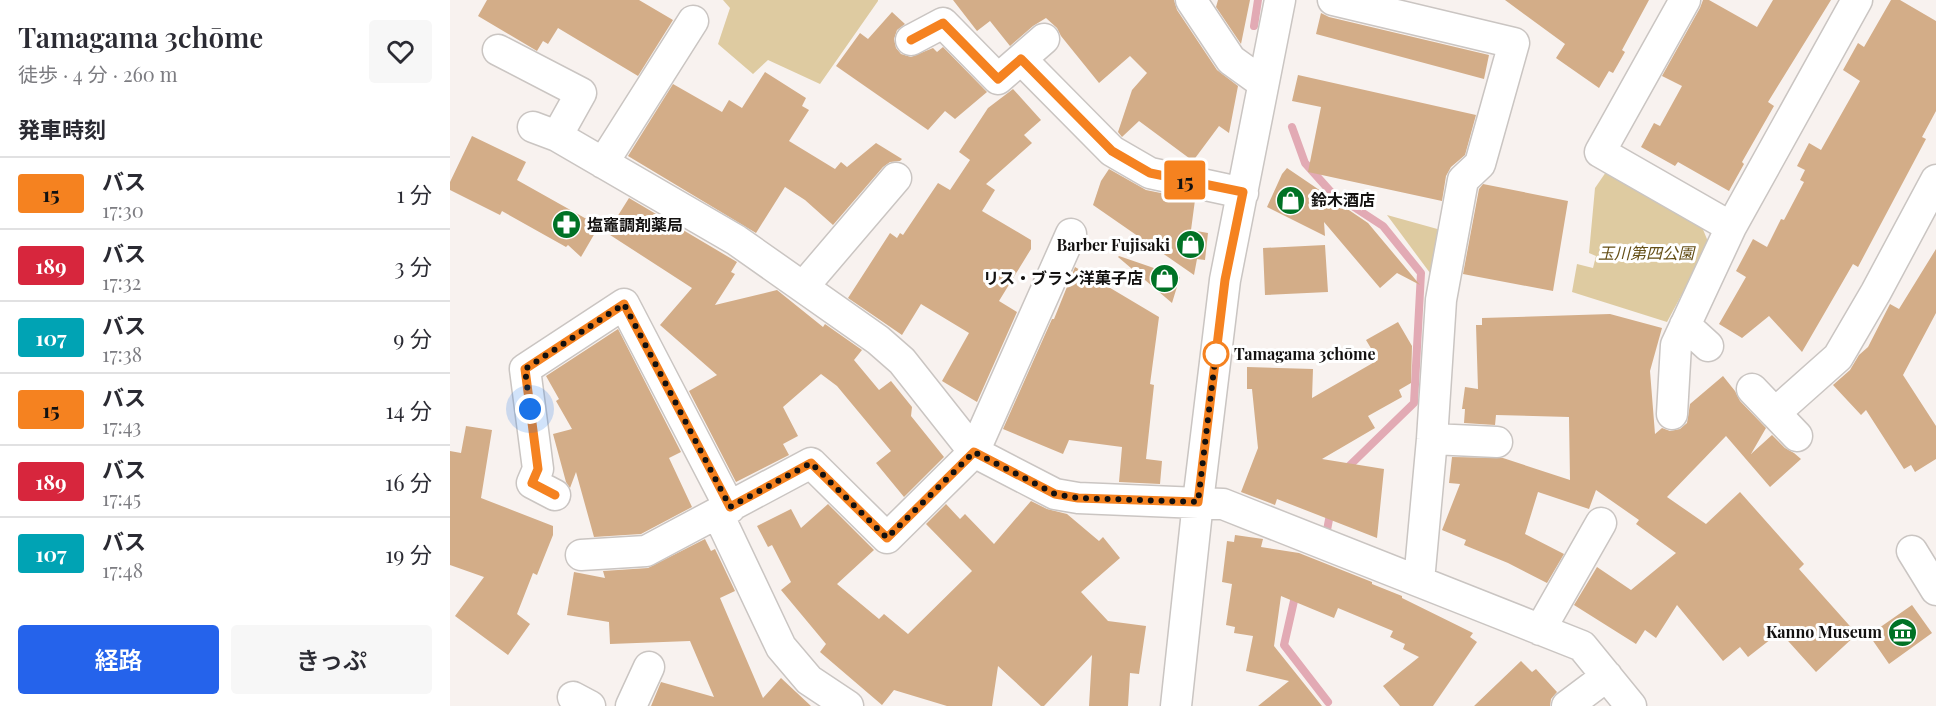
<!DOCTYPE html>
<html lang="ja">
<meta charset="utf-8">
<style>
body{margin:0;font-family:"Playfair Display","Noto Sans JP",serif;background:#f7f7f7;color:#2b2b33;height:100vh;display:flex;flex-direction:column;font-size:22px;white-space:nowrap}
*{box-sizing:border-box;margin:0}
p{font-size:20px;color:#7c7c81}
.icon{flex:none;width:33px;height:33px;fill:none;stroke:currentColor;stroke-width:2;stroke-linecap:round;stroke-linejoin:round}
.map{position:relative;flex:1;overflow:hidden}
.side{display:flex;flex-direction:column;background:#fff;width:450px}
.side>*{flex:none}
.badge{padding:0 12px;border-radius:4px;font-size:21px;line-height:39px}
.you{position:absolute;width:30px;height:30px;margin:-15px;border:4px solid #fff;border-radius:50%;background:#1a73e8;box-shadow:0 0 0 9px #1a73e833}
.map>.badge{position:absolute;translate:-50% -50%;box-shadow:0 0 0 3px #fff}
h2{padding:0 18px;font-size:22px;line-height:54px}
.round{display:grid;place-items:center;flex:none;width:63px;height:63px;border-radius:6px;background:#f7f7f7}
.head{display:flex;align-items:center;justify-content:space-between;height:102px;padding:0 18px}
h1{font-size:28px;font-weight:600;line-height:45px}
.button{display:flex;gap:12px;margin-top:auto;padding:12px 18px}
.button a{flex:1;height:69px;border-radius:6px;background:#2563eb;color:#fff;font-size:24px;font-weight:600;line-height:69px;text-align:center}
.button a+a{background:#f7f7f7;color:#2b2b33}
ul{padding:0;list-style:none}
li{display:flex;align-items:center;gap:18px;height:72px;padding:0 18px;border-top:2px solid #e1e1e2}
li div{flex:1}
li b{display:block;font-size:22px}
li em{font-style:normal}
li .badge{min-width:66px;font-weight:700;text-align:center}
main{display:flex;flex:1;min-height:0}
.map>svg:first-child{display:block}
.green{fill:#decba1}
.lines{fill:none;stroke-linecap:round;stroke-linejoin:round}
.stream{stroke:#e2aab4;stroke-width:8}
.building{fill:#d3ad88}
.minor-casing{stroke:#cac5c2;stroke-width:33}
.minor{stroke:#fff;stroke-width:30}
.line-casing{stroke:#fff;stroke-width:14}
.line{stroke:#f58220;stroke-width:9}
.walk{stroke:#131110;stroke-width:6;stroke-dasharray:0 10.8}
.stop-dot{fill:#fff;stroke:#f58220;stroke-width:3}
.labels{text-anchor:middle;stroke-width:6;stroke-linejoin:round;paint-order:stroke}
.poi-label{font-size:16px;font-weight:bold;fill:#131110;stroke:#fff;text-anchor:end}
.park-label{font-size:16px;font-style:italic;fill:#644e16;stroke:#fff}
.stop-label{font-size:16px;font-weight:bold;fill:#131110;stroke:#fff;text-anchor:start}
</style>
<main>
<section class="side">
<div class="head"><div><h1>Tamagama 3chōme</h1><p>徒歩 · 4 分 · 260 m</p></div><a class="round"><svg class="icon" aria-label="heart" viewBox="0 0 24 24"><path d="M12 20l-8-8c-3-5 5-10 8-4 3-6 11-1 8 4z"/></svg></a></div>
<h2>発車時刻</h2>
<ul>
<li><span class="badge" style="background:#f58220;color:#111">15</span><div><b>バス</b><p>17:30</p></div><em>1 分</em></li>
<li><span class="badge" style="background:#d7263d;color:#fff">189</span><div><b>バス</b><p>17:32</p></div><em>3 分</em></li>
<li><span class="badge" style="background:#00a3b4;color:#fff">107</span><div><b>バス</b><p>17:38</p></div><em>9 分</em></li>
<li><span class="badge" style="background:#f58220;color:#111">15</span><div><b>バス</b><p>17:43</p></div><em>14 分</em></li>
<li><span class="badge" style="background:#d7263d;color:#fff">189</span><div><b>バス</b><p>17:45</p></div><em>16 分</em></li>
<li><span class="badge" style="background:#00a3b4;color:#fff">107</span><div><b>バス</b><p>17:48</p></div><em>19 分</em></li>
</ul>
<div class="button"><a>経路</a><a>きっぷ</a></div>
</section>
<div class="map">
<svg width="1486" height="706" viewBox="0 0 1486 706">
<rect width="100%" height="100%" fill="#f8f2ef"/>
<path class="green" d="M273 0H428V1L370 84 318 60 303 74 268 44 280 8Z
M1156 172 1252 227 1259 244 1217 322 1122 292 1127 264 1143 268 1146 256 1139 253 1145 188Z
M937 215 991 230 980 273Z"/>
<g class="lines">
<path class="stream" d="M804 26 808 0
M842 127 855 163 881 192 933 226 971 273 964 403 895 470
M877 530 881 509
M846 592 834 645 878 702"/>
</g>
<path class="building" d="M37 0H189L223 20 188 76 108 28 98 44 93 41 87 51 28 16Z
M503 0H724L727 10 767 70 788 86 779 133 769 126 743 161 689 121 672 137 668 132 682 90 697 73 680 56 649 83 611 36 607 28 596 18 583 26 560 46 540 21 527 31Z
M768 0H800L791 44 766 7Z
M1055 0H1199L1172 50 1175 52 1163 73 1159 71 1149 88 1106 58 1115 44Z
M1253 0H1259L1307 27 1323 0H1381L1318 102 1324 106 1292 162 1294 164 1279 191 1228 162 1225 166 1191 147 1204 123 1210 126 1232 86 1212 76 1250 8Z
M1441 0H1450L1486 21V111L1472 137 1476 139 1408 267 1403 264 1352 352 1319 316 1292 338 1269 324 1296 277 1286 271 1303 239 1317 247 1331 219 1334 220 1354 182 1350 180 1355 170 1347 166 1359 143 1371 150 1410 81 1393 70 1408 43 1414 47Z
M442 12 455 24 447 30 444 39 446 48 451 54 461 57 483 48 487 52 493 47 537 92 505 119 495 111 478 130 386 66 410 33 418 39Z
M871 13 879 17 1039 55 1034 79 866 34Z
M315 72 356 98 352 106 359 110 339 141 385 169 391 162 397 167 426 143 452 159 450 161 440 162 433 167 383 225 355 200 335 187 306 233 178 156 223 84 272 112 279 100 292 108Z
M848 75 1026 115 1015 155 1001 167 996 176 992 201 858 172 871 107 842 101Z
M563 89 591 120 574 135 582 143 536 184 545 190 532 211 581 240V249L549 301 567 312 527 402 492 381 519 333 471 304 452 335 398 298 440 233 447 238 450 233 453 235 488 183 500 190 520 160 509 152 538 108Z
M22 136 76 162 67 180 149 226 131 257 118 245 116 247 52 211 50 215 0 190V182Z
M837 168 918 223 970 285 947 273 930 288 874 222 875 236 817 207 832 174Z
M659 169 696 190 745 200 741 230 758 233 755 260 747 259 744 275 643 205 651 181Z
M1033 184 1118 201 1103 291 1013 274 1029 189Z
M179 198 287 262 281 272 285 274 265 305 327 290 373 327 375 324 412 350 404 360 429 390 441 381 462 407 461 416 494 457 454 497 426 463 441 451 387 386 371 374 333 407 348 436 333 444 339 455 286 482 239 391 267 375 210 325 242 288 157 233Z
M875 245 878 292 815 295 813 248Z
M1486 249V313L1453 375 1486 426V459L1465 472 1461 465 1454 469 1416 410 1411 415 1383 385 1400 370 1409 355 1418 347 1440 304 1449 309Z
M669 256 730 277 722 303 668 257Z
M625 267 709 317 700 384 704 385 696 459 712 461 710 484 669 482 672 447 619 440 613 454 553 429 602 319H604Z
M1160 314 1212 328 1200 371 1205 434 1212 428 1220 431 1230 429 1237 423 1240 404 1273 376 1285 391 1290 401 1316 428 1301 454 1322 435 1335 448 1344 453 1351 459 1320 487 1276 436 1217 497 1256 524 1290 492 1354 564 1349 569 1407 634 1366 672 1330 632 1298 657 1290 647 1273 661 1227 605 1206 638 1195 630 1186 644 1124 605 1147 567 1181 590 1226 553 1186 524 1189 520 1146 490 1139 509 1088 492 1075 534 1114 554 1097 583 1058 563 1014 545 1016 540 992 530 1010 484 999 483 1002 457 1053 458 1120 480 1119 417 1046 415 1045 425 1014 423 1015 409H1012L1015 387 1028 389 1026 325H1032V318Z
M948 322 962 346 961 383 949 390 952 397 918 416 925 428 872 459 934 469 927 538 827 499 825 505 791 492 808 448 802 389H797V367L863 369 862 398 928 360 916 340Z
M168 329 231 452 219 458 242 507 191 534 144 537 126 472 120 488 116 482 103 434 122 429 106 401 109 399 96 376Z
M16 426 42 430 31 498 103 526V535L87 575 83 573 67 614 80 624 58 655 5 616 34 577 0 565V451L11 453Z
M581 501 597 509 617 514 649 541 653 537 670 558 631 592 658 621 696 626 689 674 680 673 678 706H639L642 655 594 706H591L548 666 542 706H497L444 690 432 705 370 652 376 644 331 590 341 582 322 545 318 547 307 526 341 509 351 528 378 504 424 550 387 584 429 619 434 614 458 634 522 571 476 524 496 504 510 519 515 514 544 544Z
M785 535 813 539 811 547 849 553 922 582V584L952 596V598L1023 633 1020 637 1027 642 983 706H950L933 686 969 657 953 649 955 644 940 637 943 631 888 608 884 618 831 596 824 646 872 706H808L839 681 796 671 803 636 784 633 785 627 776 625 782 584 772 582 777 541 784 542Z
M255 539 261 551 265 549 285 591 270 598 313 698 331 678 361 706H201L211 682 264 697 240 641 160 644 159 622 117 615 124 572 155 578 153 571 198 568Z
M1462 605 1482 633 1439 664 1419 635Z
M1071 661 1082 672 1086 669 1107 692 1101 699 1100 706H1024Z"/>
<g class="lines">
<defs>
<path id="minor" d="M741 0 781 60 813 83
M883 0 1064 43 1030 164 1013 180 991 300 982 439 969 581
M1235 0 1150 152 1281 227
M461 40 493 23 548 79 571 59 662 151 700 173 793 193
M48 50 131 93 107 136
M571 59 594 39
M83 127 107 136 286 240 428 340 452 361 524 452 605 494 628 498 773 504 1132 646 1181 706
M153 163 243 21
M353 287 446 178
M1235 325 1258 346
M1302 389 1325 413 1388 357 1426 292 1486 180
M1325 413 1347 436
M1222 414 1226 345 1281 227 1407 0
M982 439 1047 442
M105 495 82 483 88 469 75 369 174 304 280 508
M268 514 331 647 359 680 398 706
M1462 551 1486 590
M131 555 196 551 361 463 437 538 524 452 621 234
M1090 630 1151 523
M123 697 140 706
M181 706 199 667
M726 706 748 502 775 280 830 0
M1117 706 1157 676"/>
</defs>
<use href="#minor" class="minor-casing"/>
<use href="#minor" class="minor"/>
</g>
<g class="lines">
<defs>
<path id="line" d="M105 495 82 483 88 469 75 369 174 304 280 507 361 463 437 538 524 452 605 494 628 498 748 502 775 280 793 192 700 173 662 151 571 59 548 79 493 23 461 40"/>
</defs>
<use href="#line" class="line-casing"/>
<use href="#line" class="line"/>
<path class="walk" d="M80 409 75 369 174 304 280 507 361 463 437 538 524 452 605 494 628 498 748 502 767 344 766 354"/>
</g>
<defs>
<symbol id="shop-disc" viewBox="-11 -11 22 22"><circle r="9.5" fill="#007225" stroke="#fff"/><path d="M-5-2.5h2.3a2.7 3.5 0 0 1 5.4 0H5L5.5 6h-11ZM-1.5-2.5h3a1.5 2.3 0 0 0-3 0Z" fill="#fff"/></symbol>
<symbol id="pharmacy-disc" viewBox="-11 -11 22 22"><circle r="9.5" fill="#007225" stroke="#fff"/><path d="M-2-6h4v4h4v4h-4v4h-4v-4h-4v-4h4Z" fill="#fff"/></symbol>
<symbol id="museum-disc" viewBox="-11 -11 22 22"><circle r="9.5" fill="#007225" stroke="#fff"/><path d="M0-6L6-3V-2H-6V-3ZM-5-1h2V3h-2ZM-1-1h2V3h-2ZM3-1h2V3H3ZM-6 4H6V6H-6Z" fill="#fff"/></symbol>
</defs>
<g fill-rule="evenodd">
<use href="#shop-disc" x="824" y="184" width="33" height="33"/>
<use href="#pharmacy-disc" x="100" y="208" width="33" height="33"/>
<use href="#shop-disc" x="724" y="228" width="33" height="33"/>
<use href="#shop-disc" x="698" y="262" width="33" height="33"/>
<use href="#museum-disc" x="1436" y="616" width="33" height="33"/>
</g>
<circle class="stop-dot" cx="766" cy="354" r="12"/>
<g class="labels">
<g class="poi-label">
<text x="861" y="206" text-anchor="start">鈴木酒店</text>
<text x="137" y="231" text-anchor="start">塩竈調剤薬局</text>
<text x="720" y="251">Barber Fujisaki</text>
<text x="693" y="284">リス・ブラン洋菓子店</text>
<text x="1432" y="638">Kanno Museum</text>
</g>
<g class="park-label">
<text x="1196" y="259">玉川第四公園</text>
</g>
<g class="stop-label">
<text x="784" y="360">Tamagama 3chōme</text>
</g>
</g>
</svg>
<div class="you" style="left:80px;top:409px"></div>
<b class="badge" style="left:735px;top:180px;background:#f58220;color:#111">15</b>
</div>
</main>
